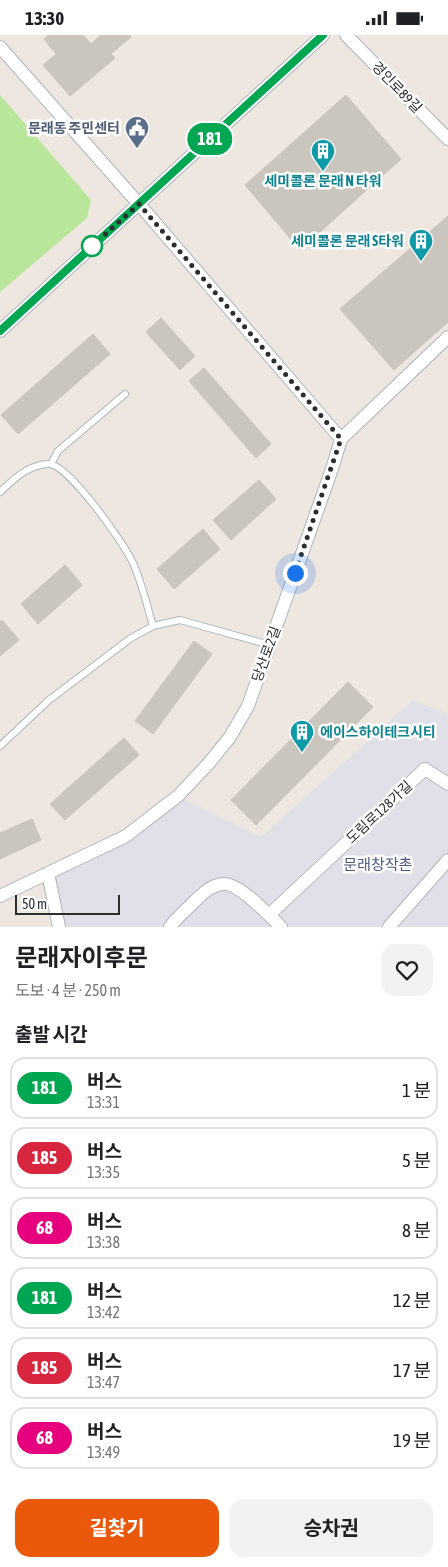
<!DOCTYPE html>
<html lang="ko">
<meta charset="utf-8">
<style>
body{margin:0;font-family:"Asap Condensed","Noto Sans KR",sans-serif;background:#f2f2f2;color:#202124;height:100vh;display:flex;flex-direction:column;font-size:19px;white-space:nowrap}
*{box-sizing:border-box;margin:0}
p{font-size:16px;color:#757577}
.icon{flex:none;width:28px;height:28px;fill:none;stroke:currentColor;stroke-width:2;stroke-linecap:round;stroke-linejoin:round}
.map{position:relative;height:892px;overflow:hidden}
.side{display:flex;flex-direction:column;background:#fff;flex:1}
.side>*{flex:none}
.badge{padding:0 10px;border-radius:16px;font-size:18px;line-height:32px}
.scale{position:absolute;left:15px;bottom:12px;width:105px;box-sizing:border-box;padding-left:5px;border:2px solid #2d2d2d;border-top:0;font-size:14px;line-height:18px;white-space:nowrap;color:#2d2d2d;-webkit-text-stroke:4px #fff;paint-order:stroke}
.you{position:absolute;width:25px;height:25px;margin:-12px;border:4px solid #fff;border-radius:50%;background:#1a73e8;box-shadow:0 0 0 8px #1a73e833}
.map>.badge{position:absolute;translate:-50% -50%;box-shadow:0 0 0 2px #fff}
h2{padding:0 15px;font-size:19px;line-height:45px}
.round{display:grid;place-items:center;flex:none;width:52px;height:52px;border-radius:15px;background:#f2f2f2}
.overview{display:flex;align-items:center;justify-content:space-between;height:85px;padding:0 15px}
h1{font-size:24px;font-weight:700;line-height:38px}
.action{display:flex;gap:10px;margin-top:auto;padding:10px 15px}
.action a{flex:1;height:58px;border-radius:15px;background:#ea580c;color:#fff;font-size:20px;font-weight:700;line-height:58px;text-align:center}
.action a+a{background:#f2f2f2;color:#202124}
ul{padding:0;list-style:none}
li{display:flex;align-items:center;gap:15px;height:62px;margin:0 10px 8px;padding:0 5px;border:2px solid #e0e0e0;border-radius:15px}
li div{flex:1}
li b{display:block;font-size:19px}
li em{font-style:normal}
li .badge{min-width:55px;font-weight:700;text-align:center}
.status{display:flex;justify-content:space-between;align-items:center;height:35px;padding:0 25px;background:#fff;direction:ltr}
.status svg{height:14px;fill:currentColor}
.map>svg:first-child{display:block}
.industrial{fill:#e1dfe7}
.green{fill:#bae69b}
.building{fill:#cac5bd;stroke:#cac3b8}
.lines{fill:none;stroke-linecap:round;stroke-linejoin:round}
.lane-casing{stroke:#afb3bd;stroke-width:8}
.street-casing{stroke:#afb3bd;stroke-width:14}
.lane{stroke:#fff;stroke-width:6}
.street{stroke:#fff;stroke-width:12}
.line-casing{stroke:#fff;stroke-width:11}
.line{stroke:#00a651;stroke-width:8}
.walk{stroke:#2d2d2d;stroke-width:5;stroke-dasharray:0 9}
.stop-dot{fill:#fff;stroke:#00a651;stroke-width:2.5}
.labels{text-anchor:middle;stroke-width:5;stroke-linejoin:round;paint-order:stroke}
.street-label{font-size:14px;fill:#2d2d2d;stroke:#fff}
.service-label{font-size:14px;font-weight:bold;fill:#4e5e75;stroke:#fff;text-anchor:end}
.culture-label{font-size:14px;font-weight:bold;fill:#0d838f;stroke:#fff}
.neighbourhood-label{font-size:15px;fill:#4b587f;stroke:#fff}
</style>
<div class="status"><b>13:30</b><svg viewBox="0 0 49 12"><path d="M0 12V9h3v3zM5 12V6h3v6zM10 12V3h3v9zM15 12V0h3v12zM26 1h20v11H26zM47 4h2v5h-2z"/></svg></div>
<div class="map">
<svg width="448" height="892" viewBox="0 0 448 892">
<rect width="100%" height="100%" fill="#eee7df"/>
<path class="industrial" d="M413 665 448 679V892H59L48 838 126 801 178 761 261 802Z"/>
<path class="green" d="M0 60 91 165 87 183 0 257Z"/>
<path class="building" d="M49 0H83L91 9 101 0H129L131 2 111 19 115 23 70 61 43 30 56 19 44 4Z
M346 60 401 124 300 215 245 150Z
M448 181V287L394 335 340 274Z
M161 283 195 321 180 335 146 297Z
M93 299 110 319 18 399 1 380Z
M204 333 271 409 256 423 189 346Z
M259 445 276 464 231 505 213 485Z
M203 494 220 514 174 554 157 534Z
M65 530 82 550 38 589 21 569Z
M2 585 19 605 0 621V587Z
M194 606 212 619 153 699 135 686Z
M348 647 373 672 256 790 231 765Z
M124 703 139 720 65 785 50 769Z
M32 784 41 805 0 824V798Z"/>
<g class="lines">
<defs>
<path id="lane" d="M51 429 58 416 125 359
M0 457C14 444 29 429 49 429 68 429 123 507 132 526 141 544 147 571 153 591
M0 711 49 665 131 603 153 591 180 585 270 610"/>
<path id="street" d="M346 0 448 104
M0 12 139 169 341 404
M0 296 323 0
M48 838 59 892
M0 861 126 801 153 780 178 761 209 728 230 702 248 671 333 431 341 404 448 302
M269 880 425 734 448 749
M170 892C176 883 186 875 194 867 202 859 211 850 223 849 238 847 270 881 281 892
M389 892 448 825"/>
</defs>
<use href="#lane" class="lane-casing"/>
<use href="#street" class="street-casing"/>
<use href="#lane" class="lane"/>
<use href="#street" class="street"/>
</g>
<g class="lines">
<defs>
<path id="line" d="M0 296 323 0"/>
</defs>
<use href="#line" class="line-casing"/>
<use href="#line" class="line"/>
<path class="walk" d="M92 211 139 169 341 404 295 538"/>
</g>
<defs>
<symbol id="civic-pin" viewBox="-11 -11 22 30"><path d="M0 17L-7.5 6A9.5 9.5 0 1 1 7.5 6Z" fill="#5c6f8a" stroke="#fff"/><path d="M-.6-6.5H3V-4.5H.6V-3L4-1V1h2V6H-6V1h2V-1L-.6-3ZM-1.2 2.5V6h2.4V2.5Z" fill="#fff"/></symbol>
<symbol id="building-pin" viewBox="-11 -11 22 30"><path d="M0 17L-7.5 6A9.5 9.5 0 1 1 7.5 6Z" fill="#0f9aa8" stroke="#fff"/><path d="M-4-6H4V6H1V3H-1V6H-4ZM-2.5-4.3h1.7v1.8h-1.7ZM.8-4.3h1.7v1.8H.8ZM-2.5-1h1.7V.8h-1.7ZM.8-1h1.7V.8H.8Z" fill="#fff"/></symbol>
</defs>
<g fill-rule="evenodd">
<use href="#civic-pin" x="123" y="79" width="28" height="38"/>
<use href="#building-pin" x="309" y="102" width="28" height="38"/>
<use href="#building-pin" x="407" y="192" width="28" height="38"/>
<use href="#building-pin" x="288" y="683" width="28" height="38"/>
</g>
<circle class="stop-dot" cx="92" cy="211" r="10"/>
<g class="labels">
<g class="street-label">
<text transform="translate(397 52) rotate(46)" y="5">경인로89길</text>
<text transform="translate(266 619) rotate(-70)" y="5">당산로2길</text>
<text transform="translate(379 777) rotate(-43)" y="5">도림로128가길</text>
</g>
<g class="service-label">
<text x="120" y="98">문래동 주민센터</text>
</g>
<g class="culture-label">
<text x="323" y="151">세미콜론 문래 N 타워</text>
<text x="404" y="211" text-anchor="end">세미콜론 문래 S타워</text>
<text x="320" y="702" text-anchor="start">에이스하이테크시티</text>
</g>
<g class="neighbourhood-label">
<text x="378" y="835">문래창작촌</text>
</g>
</g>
</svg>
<div class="scale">50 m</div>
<div class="you" style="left:295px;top:538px"></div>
<b class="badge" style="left:210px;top:104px;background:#00a651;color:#fff">181</b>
</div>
<section class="side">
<div class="overview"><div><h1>문래자이후문</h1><p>도보 · 4 분 · 250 m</p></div><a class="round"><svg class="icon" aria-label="heart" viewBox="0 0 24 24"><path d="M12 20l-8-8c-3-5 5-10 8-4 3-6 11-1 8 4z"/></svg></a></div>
<h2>출발 시간</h2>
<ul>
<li><span class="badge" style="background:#00a651;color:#fff">181</span><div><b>버스</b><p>13:31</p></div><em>1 분</em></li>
<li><span class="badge" style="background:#d7263d;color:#fff">185</span><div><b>버스</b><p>13:35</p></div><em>5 분</em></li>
<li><span class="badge" style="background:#e6007e;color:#fff">68</span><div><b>버스</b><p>13:38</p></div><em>8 분</em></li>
<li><span class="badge" style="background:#00a651;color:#fff">181</span><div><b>버스</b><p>13:42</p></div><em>12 분</em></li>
<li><span class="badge" style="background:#d7263d;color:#fff">185</span><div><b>버스</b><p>13:47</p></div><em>17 분</em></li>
<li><span class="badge" style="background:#e6007e;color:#fff">68</span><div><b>버스</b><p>13:49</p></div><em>19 분</em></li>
</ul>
<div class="action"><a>길찾기</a><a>승차권</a></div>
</section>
